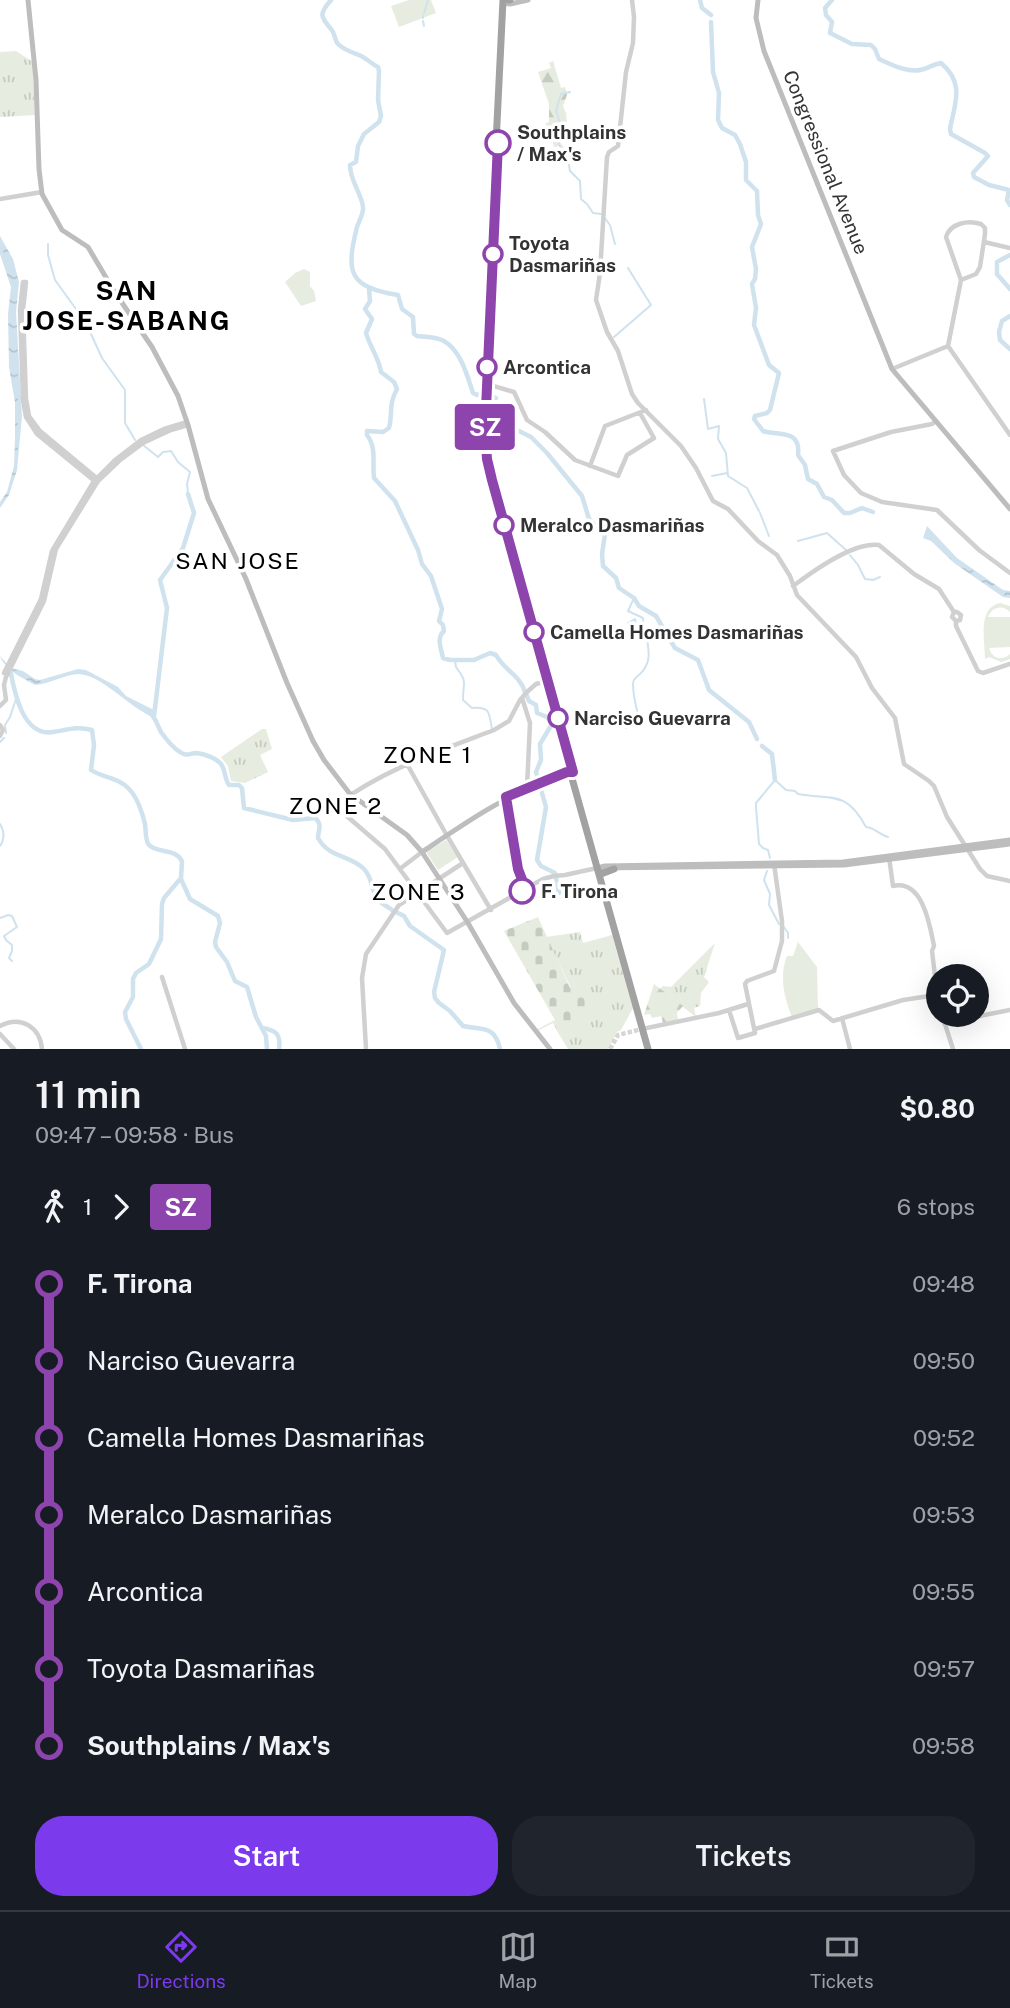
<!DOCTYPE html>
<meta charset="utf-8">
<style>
body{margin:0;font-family:"Public Sans",sans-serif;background:#20242c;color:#f1f3f6;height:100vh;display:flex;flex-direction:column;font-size:26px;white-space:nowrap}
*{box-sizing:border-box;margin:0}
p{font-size:23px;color:#9ea1a6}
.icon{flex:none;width:38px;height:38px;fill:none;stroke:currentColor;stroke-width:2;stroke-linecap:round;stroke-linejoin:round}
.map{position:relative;height:1049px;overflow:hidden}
.drawer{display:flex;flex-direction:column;background:#171b24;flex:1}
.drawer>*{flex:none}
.badge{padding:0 14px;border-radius:5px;font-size:24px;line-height:46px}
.buttons{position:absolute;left:926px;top:964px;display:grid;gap:14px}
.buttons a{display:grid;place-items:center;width:63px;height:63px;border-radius:50%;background:#171b24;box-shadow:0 7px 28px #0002;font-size:35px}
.map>.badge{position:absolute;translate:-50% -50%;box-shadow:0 0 0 4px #fff}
.legs{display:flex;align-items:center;gap:10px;height:77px;padding:0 35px;font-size:23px}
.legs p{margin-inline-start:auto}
.headline{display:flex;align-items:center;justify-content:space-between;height:119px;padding:0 35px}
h1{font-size:38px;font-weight:600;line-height:52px}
.action{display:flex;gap:14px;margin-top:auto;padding:14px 35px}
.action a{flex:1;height:80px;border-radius:28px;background:#7c3aed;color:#fff;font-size:28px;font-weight:600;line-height:80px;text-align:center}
.action a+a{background:#20242c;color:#f1f3f6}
ul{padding:0 35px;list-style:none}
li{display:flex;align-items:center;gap:24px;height:77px;font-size:26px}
li i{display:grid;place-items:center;width:10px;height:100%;margin:0 9px;background:currentColor}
li i::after{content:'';width:18px;height:18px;margin:-9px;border:5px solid;border-radius:50%;background:#171b24}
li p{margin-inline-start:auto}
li:first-child i{background:linear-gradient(#0000 50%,currentColor 0)}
li:last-child i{background:linear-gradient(currentColor 50%,#0000 0)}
.tab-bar{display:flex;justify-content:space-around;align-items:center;height:98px;border-top:2px solid #363941;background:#171b24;font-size:19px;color:#9ea1a6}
.tab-bar a{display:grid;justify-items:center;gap:4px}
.tab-bar .selected{color:#7c3aed}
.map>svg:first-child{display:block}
.grass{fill:url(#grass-tufts)}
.forest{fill:url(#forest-firs)}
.cemetery{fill:url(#cemetery-stones)}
.park{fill:#e6ecdf}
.water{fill:url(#water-ripples)}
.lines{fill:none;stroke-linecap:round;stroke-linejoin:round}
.stream{stroke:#cfe2ee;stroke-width:2}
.river{stroke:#cfe2ee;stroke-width:4.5}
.tertiary-tunnel{stroke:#d6d6d6;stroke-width:4.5;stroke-dasharray:4.5 2;stroke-linecap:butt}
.tertiary{stroke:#d0d0d0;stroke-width:4.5}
.secondary{stroke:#bdbdbd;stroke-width:5}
.trunk{stroke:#a2a2a2;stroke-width:7}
.line-1-casing{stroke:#fff;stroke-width:16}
.line-1{stroke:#8e44ad;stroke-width:10}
.stop-1-dot{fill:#fff;stroke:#8e44ad;stroke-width:3.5}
.labels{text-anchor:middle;stroke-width:7;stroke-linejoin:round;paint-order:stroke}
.stop-label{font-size:19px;font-weight:bold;fill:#333;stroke:#fff;text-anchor:start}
.street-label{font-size:19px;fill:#333;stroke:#fff}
.quarter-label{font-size:23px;letter-spacing:2px;fill:#000;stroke:#fff}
.district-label{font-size:26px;font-weight:bold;letter-spacing:2px;fill:#000;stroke:#fff}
</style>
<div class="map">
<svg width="1010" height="1049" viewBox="0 0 1010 1049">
<defs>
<pattern id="grass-tufts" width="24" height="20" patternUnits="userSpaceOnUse" patternTransform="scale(1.75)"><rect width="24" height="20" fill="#e6ecdf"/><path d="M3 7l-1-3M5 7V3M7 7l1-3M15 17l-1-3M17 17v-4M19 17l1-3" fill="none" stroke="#c6cbc0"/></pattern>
<pattern id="forest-firs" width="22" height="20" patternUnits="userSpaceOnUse" patternTransform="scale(1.75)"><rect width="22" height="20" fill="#e6ecdf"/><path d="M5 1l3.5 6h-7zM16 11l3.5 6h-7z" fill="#c6cbc0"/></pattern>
<pattern id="cemetery-stones" width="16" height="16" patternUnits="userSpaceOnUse" patternTransform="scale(1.75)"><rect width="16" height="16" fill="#e6ecdf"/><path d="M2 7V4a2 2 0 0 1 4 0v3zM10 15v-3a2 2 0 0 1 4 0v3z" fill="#c6cbc0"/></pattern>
<pattern id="water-ripples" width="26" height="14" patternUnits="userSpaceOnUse" patternTransform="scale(1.75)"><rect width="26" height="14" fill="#cfe2ee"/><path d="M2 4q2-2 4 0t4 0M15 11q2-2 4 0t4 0" fill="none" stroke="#b2c2cd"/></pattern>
</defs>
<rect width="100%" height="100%" fill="#fff"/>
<path class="grass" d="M16 51 33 62 35 115 0 117V52Z
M262 729H266L272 749 260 755 268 772 245 783 231 781 228 766 221 757Z
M580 932 583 943 612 935 633 1008 621 1030 617 1032 608 1049H568L560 1036 589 1003 571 988 546 937Z
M715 943 704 977 709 982 701 993 700 1006 694 1008 696 1017 660 989 663 986 671 987Z"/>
<path class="forest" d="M553 61 561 88 565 87 567 95 563 106 566 113 567 124 564 125 566 139 560 142 569 155 567 156 559 146 554 147 552 139H549L547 135H542L540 128 546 126V123L549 122V104L538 72 551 68 549 63Z
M654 984 683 1006 677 1013 678 1020 663 1023 661 1016 652 1018 650 1014 644 1015Z"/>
<path class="cemetery" d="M538 917 570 988 577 983 590 1003 560 1036 553 1023 537 1031 536 1030 555 1020 504 931Z"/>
<path class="park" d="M409 0H431L436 13 399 27 391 6Z
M304 269 310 272V286L314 291 316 301 301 306 285 282 295 273Z
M1000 603 1010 606V612C1002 604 992 607 988 617H1010V647L989 648C992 658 1001 662 1010 654V659L1001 662 989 657 985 659C985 641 977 608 1000 603Z
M446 840 458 857 438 870 426 852Z
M798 942 817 967 818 1009 792 1017C784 997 779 976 787 956H793Z"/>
<path class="water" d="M0 236 13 259 19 282 16 312 22 416 17 470 9 495 0 508V502L7 492 14 466 15 438V403L9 367 8 314 11 287 0 254Z
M927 526 957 558 1003 590 1010 591V598L1003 597 954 563 931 541 923 538Z
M0 656 11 668 23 671 35 679 40 680 78 669 86 670 118 687 126 696 154 710 153 717C131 709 101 674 78 674 63 675 50 684 35 685 21 677 5 670 0 656Z"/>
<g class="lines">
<path class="stream" d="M424 13 428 0
M423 18V16
M423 21 424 26
M570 92 561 94C559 99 558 105 556 111L561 125 555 136 563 152 567 154 570 171 580 181 581 199 587 204 593 213 601 214
M604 217 610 225 615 244
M48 244V255L55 280 86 323 102 358 125 390V423L135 440
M614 337 651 305 628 268
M704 399 708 429 719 426 718 439 726 453 728 476 747 488 759 511
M143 445 158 457 163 452 171 451 178 462 190 472 187 484 188 494
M712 476 727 473
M760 513 769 536
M798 541 827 533 846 550
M850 555 858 565 865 579 873 580 880 577
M455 660 456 667C468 683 463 681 463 700L472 708C491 706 489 714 492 729
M626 728 633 715 638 713C636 708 631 684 634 680 636 676 640 675 642 672 651 661 649 652 647 639L630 629 628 623 635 619 636 625 641 630H644L643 618 628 611 634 598
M6 733 5 725 10 717 16 699
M0 742 4 738
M0 824C4 831 5 839 0 846
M770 858 768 850 763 848 759 844 756 807V803L775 780 786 790 795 791 798 794C832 800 846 790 866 827 876 828 879 835 888 837
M767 871 764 880 770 894 769 905 779 924
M0 918 8 915 12 916 17 927 4 936 6 940 12 945V951L9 958 12 961
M784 927 788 933V938"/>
<path class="river" d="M331 0C319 14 320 16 331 29 335 33 334 39 338 44 344 50 351 52 359 55 366 58 372 64 378 67L379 71 378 100 381 116 379 122 364 134 358 146 356 162 350 165C350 181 361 192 363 207 364 213 359 221 357 227 345 274 350 287 398 295L402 309 413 317 414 334 417 336C425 337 437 337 444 341 461 351 467 375 473 393L477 395 482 393
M700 0 702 8 711 15
M832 0 825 8 826 15 832 22 830 33 852 44 871 45 875 49 879 59C892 65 909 74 924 69 930 67 934 64 941 63 965 83 955 103 950 129L951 134 985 153 988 156 973 173 974 177 989 185 1009 190 1007 200 1010 205
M711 22 713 72 719 93 718 120 722 128 735 135 740 144 746 162V180L757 191 758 215 761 224 752 247 756 269 755 279 752 284 756 308 754 325 769 365 779 373 770 410 767 413 755 416 754 419 763 431C779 436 801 429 798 455L805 465 808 479 817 484 824 497 832 500 844 513H850L862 508 873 512
M1010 255 997 262V274L1010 289
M369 289 370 301 365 309 372 319 366 333C370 347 379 358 381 372L394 382 397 389C388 405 393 413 389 428L383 432 367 431V435C377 448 372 463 374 478L395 501 418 550 422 564 431 576 442 609 439 621 443 625 444 631C436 638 441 648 443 658L450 660
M1010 316 1002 321 999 332 1000 340 1010 349
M487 394 496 398 490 409 492 412 496 414 502 411 506 413 511 427 531 437 547 453 582 496 589 519 605 534 602 554 603 566 616 578 619 588 634 598 639 606 656 616 675 648 698 660 709 690 749 722 757 739
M452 660H474L490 653 496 655C504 670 520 675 525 692
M10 669C14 690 22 737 53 732 67 730 77 726 92 730L94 745 91 770C103 778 120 778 129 789 138 798 142 812 145 824 146 830 145 841 149 845 159 854 175 848 182 861L181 878 164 898 162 904 161 939 149 964 136 973 133 979V997L125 1012 126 1019 141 1049
M526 694 529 701 536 705 537 713 547 717 552 724 540 744 541 760 536 772 546 807 537 860 541 866 555 873 559 893
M150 713C156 718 157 725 161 732 166 739 173 748 180 752 187 757 190 753 196 753 205 754 216 758 221 764 226 771 224 778 229 785H239L242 788 244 808 293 820 315 818C323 825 318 830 318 838 330 859 349 854 364 869 373 878 371 891 378 900 382 904 388 907 392 910
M154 716 167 608 160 580 183 548 194 513 188 494
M762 746 772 754 775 780
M181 879 190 899 218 916 220 923 215 942 216 947 227 962 235 981 247 987 256 1017 266 1036 267 1049
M396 912 404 916 410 926 444 950 434 992 435 998 439 1003 450 1011 463 1026C482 1030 495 1025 500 1049
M262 1028C276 1030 281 1034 279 1049"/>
<path class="tertiary-tunnel" d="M610 1049 618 1035 642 1029"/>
<path class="tertiary" d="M632 0 634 17 633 43 626 72 618 146 609 152 607 157 600 273 596 300 607 332 618 351 632 394 638 403 681 446 696 468 713 501 728 509 758 541 777 555 790 576 797 595 856 657 872 688 895 718 904 764 929 781 934 786 947 817 980 869 987 876 1010 881
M0 199 42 192
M984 242 1010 248
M948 346 961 280 946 237C950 223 968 220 981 224L985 228V234L980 267 976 274 961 280
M948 346 1010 435
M892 369 948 346
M487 384 514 392 527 420 545 432 575 460 618 476 627 455 654 438 640 413
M936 421 932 424 891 432 833 451 844 475 861 493 882 502 937 510 979 550 1010 573
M590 466 605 426 646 410
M97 483 37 434 26 417 23 400 20 310 23 282H26L23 310 26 399 29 416 40 431 99 480
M793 586C813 571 854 541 879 545L914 574 939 589 954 612 952 617 956 621V626L978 671 983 673 1010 664
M954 612H957L961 615 960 620 956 621
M4 673 41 599 52 551 94 481 115 460 141 440 164 429 187 422
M547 681 536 684 527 692 520 700 509 721 494 730C439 751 382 770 335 806L385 849 447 933 543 879 554 876 565 875 597 868
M522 698 530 723 527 788
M0 706 6 700 4 685 6 677 44 601 56 549 98 481 119 461 143 443 171 430 188 425
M0 725 3 730 0 736
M407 764 446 834 491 910
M506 798 518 869 526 889
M889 857 893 886C923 879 930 926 934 946L932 951 938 1001
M401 868 422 852
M162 977 185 1049
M729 1010 738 1038 755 1033 745 984 747 981 774 971 782 941V921L774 864
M942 1015 953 1049
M842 1018 850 1049
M944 1023 1010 1010
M0 1026C21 1015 40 1027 42 1049
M642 1029 719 1013 748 1004
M755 1029 819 1010 833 1021 903 1000 936 995
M0 1034 14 1049
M366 1049 362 978 366 954 399 905 463 863"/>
<path class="secondary" d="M28 0 36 80 39 169 42 194 62 230 88 247 114 291 152 347 178 396 188 425 208 499 246 579 287 683 313 741 324 760 350 794 407 835 422 852 468 923 514 1003 550 1049
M758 0 756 18 764 51 892 369 1010 509
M503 3 510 4 528 0
M1010 840 843 862 605 866 597 868 844 865 1010 844
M422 852C464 824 500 799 546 780 555 776 563 772 572 772"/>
<path class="trunk" d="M503 0 482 431 485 461 493 497 648 1049
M509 0H510
M601 874 614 869"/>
</g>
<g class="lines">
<defs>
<path id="line-1" d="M498 143 485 431 487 459 492 480 573 772H567L506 797 518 869 526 890 522 891"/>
</defs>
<use href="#line-1" class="line-1-casing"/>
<use href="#line-1" class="line-1"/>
</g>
<g class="stop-1-dot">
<circle cx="498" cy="143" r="12"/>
<circle cx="493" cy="254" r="9"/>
<circle cx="487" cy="367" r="9"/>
<circle cx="504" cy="525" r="9"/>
<circle cx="534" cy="632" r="9"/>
<circle cx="558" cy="718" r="9"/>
<circle cx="522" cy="891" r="12"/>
</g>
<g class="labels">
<g class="stop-label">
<text x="517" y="139">Southplains<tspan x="517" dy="22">/ Max's</tspan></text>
<text x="509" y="250">Toyota<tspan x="509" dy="22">Dasmariñas</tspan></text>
<text x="503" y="374">Arcontica</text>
<text x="520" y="532">Meralco Dasmariñas</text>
<text x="550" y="639">Camella Homes Dasmariñas</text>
<text x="574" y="725">Narciso Guevarra</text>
<text x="541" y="898">F. Tirona</text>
</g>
<g class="street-label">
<text transform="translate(826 162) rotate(68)" y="7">Congressional Avenue</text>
</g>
<g class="quarter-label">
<text x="238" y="569">SAN JOSE</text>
<text x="428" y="763">ZONE 1</text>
<text x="336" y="814">ZONE 2</text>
<text x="419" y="900">ZONE 3</text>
</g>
<g class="district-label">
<text x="127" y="300">SAN<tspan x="127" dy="30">JOSE-SABANG</tspan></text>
</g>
</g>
</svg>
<div class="buttons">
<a><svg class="icon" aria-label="locate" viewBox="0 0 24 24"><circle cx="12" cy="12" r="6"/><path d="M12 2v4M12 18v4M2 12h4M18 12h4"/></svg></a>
</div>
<b class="badge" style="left:485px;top:427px;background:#8e44ad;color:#fff">SZ</b>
</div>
<section class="drawer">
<div class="headline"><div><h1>11 min</h1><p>09:47 – 09:58 · Bus</p></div><b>$0.80</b></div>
<div class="legs"><svg class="icon" aria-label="walk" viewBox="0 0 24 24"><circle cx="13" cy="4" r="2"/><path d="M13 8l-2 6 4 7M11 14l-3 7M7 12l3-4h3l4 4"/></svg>1<svg class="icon" aria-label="forward" viewBox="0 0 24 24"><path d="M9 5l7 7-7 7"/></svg><b class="badge" style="background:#8e44ad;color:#fff">SZ</b><p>6 stops</p></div>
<ul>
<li><i style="color:#8e44ad"></i><b>F. Tirona</b><p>09:48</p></li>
<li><i style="color:#8e44ad"></i><span>Narciso Guevarra</span><p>09:50</p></li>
<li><i style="color:#8e44ad"></i><span>Camella Homes Dasmariñas</span><p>09:52</p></li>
<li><i style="color:#8e44ad"></i><span>Meralco Dasmariñas</span><p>09:53</p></li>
<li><i style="color:#8e44ad"></i><span>Arcontica</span><p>09:55</p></li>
<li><i style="color:#8e44ad"></i><span>Toyota Dasmariñas</span><p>09:57</p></li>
<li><i style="color:#8e44ad"></i><b>Southplains / Max's</b><p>09:58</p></li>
</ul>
<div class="action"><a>Start</a><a>Tickets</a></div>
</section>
<nav class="tab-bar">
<a class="selected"><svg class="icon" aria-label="directions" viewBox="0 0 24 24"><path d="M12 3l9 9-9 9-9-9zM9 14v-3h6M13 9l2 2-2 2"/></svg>Directions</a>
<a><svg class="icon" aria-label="map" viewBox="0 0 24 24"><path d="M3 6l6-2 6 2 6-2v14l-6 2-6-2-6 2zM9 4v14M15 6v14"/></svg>Map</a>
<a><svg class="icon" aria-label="tickets" viewBox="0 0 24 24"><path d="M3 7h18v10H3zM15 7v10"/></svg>Tickets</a>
</nav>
